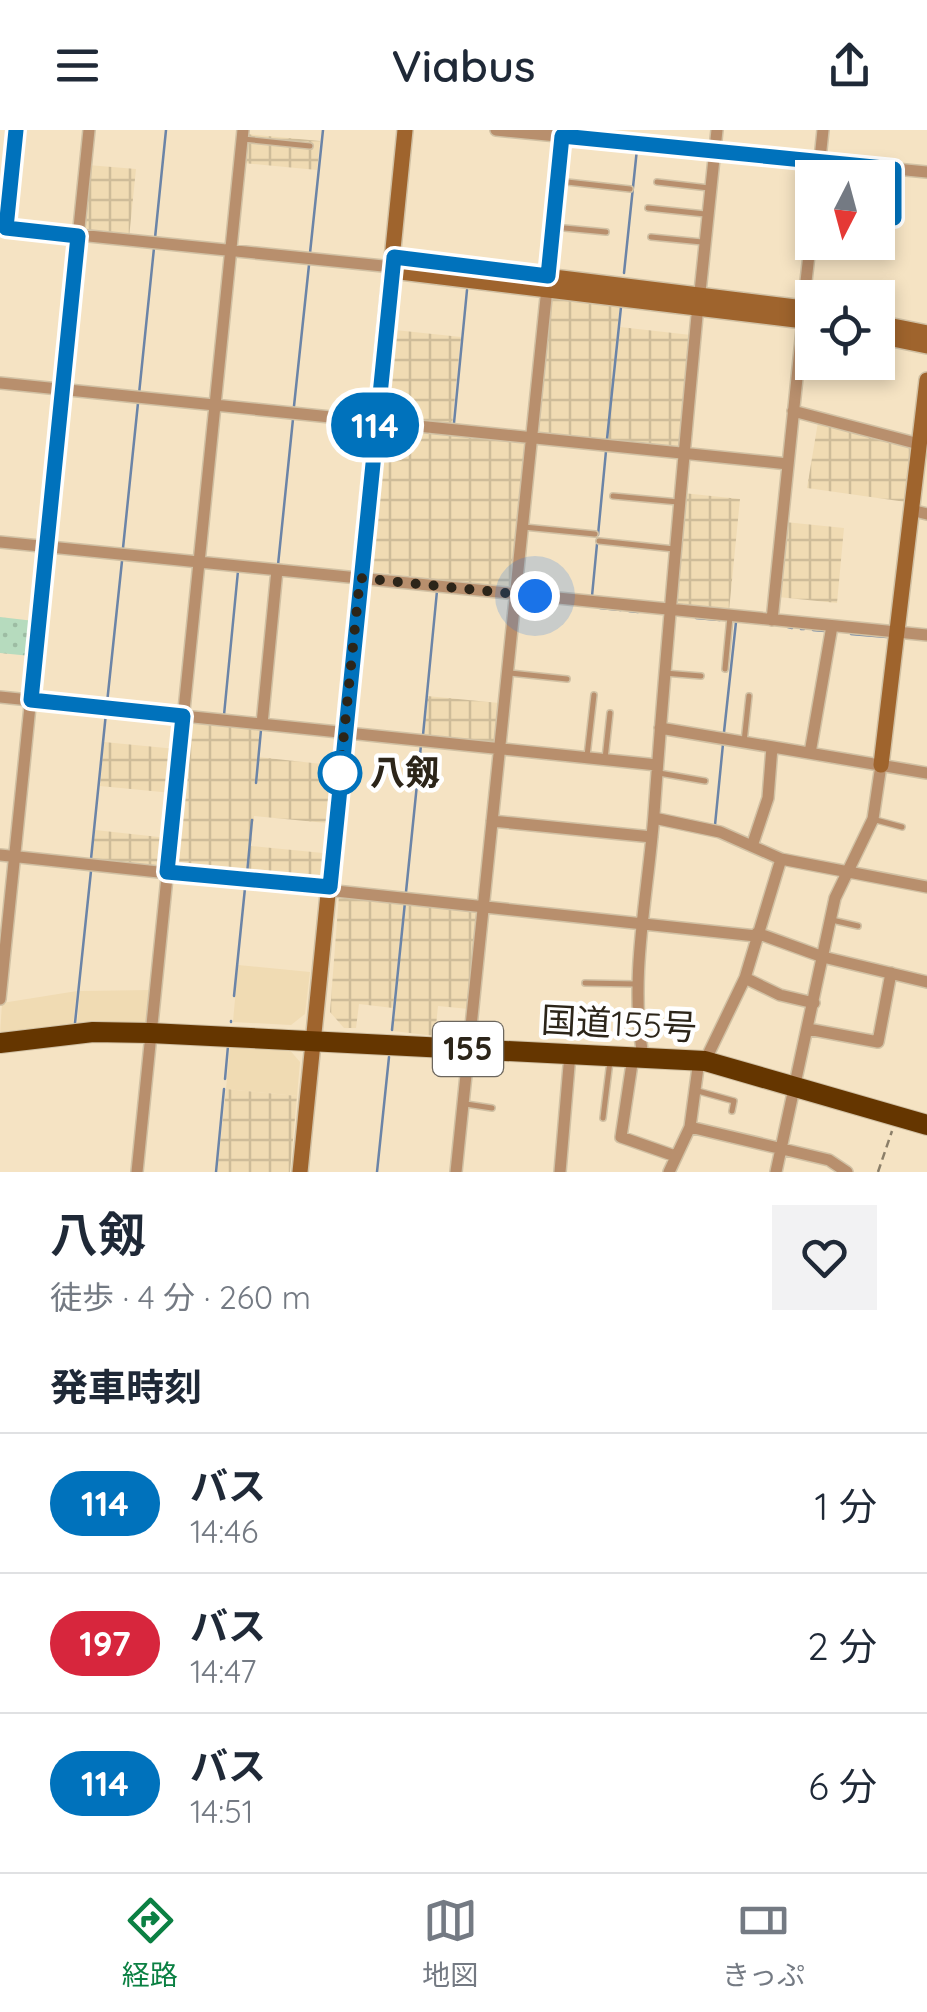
<!DOCTYPE html>
<html lang="ja">
<meta charset="utf-8">
<style>
body{margin:0;font-family:Quicksand,"Noto Sans JP",sans-serif;background:#f2f2f3;color:#1f2937;height:100vh;display:flex;flex-direction:column;font-size:38px;white-space:nowrap}
*{box-sizing:border-box;margin:0}
p{font-size:32px;color:#747a83}
.icon{flex:none;width:55px;height:55px;fill:none;stroke:currentColor;stroke-width:2;stroke-linecap:round;stroke-linejoin:round}
.map{position:relative;height:1042px;overflow:hidden}
.panel{display:flex;flex-direction:column;background:#fff;flex:1}
.panel>*{flex:none}
.badge{padding:0 20px;border-radius:32px;font-size:35px;line-height:65px}
.needle{width:65px;rotate:186deg}
.buttons{position:absolute;left:795px;top:30px;display:grid;gap:20px}
.buttons a{display:grid;place-items:center;width:100px;height:100px;border-radius:0px;background:#fff;box-shadow:0 5px 15px #0003;font-size:50px}
.you{position:absolute;width:50px;height:50px;margin:-25px;border:8px solid #fff;border-radius:50%;background:#1a73e8;box-shadow:0 0 0 15px #1a73e833}
.map>.badge{position:absolute;translate:-50% -50%;box-shadow:0 0 0 5px #fff}
h2{padding:0 50px;font-size:38px;line-height:90px}
.round{display:grid;place-items:center;flex:none;width:105px;height:105px;border-radius:0px;background:#f2f2f3}
.head{display:flex;align-items:center;justify-content:space-between;height:170px;padding:0 50px}
h1{font-size:48px;font-weight:600;line-height:75px}
ul{padding:0;list-style:none}
li{display:flex;align-items:center;gap:30px;height:140px;padding:0 50px;border-top:2px solid #e0e1e3}
li div{flex:1}
li b{display:block;font-size:38px}
li em{font-style:normal}
li .badge{min-width:110px;font-weight:700;text-align:center}
header{display:flex;justify-content:space-between;align-items:center;height:130px;padding:0 50px;background:#fff;font-size:45px;font-weight:600}
.tab-bar{display:flex;justify-content:space-around;align-items:center;height:140px;border-top:2px solid #e0e1e3;background:#fff;font-size:28px;color:#747a83}
.tab-bar a{display:grid;justify-items:center;gap:5px}
.tab-bar .current{color:#0b8043}
.map>svg:first-child{display:block}
.built{fill:#f0dbb3}
.industrial{fill:url(#industrial-grid)}
.grass{fill:url(#grass-dots)}
.lines{fill:none;stroke-linecap:round;stroke-linejoin:round}
.stream{stroke:#6b84a7;stroke-width:2.5}
.lane-casing{stroke:#d1c1a4;stroke-width:8}
.street-casing{stroke:#d1c1a4;stroke-width:14}
.secondary-casing{stroke:#d1c1a4;stroke-width:18}
.highway-casing{stroke:#d1c1a4;stroke-width:22}
.path{stroke:#8b7f69;stroke-width:2.5;stroke-dasharray:8 5;stroke-linecap:butt}
.lane{stroke:#b88f6d;stroke-width:5}
.street{stroke:#b88f6d;stroke-width:11}
.secondary{stroke:#9f642d;stroke-width:15}
.highway{stroke:#653600;stroke-width:20}
.line-casing{stroke:#fff;stroke-width:22}
.line{stroke:#0072bc;stroke-width:15}
.walk{stroke:#2c2519;stroke-width:10;stroke-dasharray:0 18}
.stop-dot{fill:#fff;stroke:#0072bc;stroke-width:5}
.labels{text-anchor:middle;stroke-width:9;stroke-linejoin:round;paint-order:stroke}
.shield{fill:#fff;stroke:#6b665e;stroke-width:2.5}
.shield-label{font-size:32px;font-weight:bold;fill:#2c2519}
.stop-label{font-size:35px;font-weight:bold;fill:#2c2519;stroke:#fff;text-anchor:start}
.street-label{font-size:35px;fill:#2c2519;stroke:#fff}
</style>
<header><svg class="icon" aria-label="menu" viewBox="0 0 24 24"><path d="M4 6h16M4 12h16M4 18h16"/></svg>Viabus<svg class="icon" aria-label="share" viewBox="0 0 24 24"><path d="M12 15V3M7 8l5-5 5 5M5 13v7h14v-7"/></svg></header>
<div class="map">
<svg width="927" height="1042" viewBox="0 0 927 1042">
<defs>
<pattern id="industrial-grid" width="8" height="8" patternUnits="userSpaceOnUse" patternTransform="scale(2.5)"><rect width="8" height="8" fill="#f0dbb3"/><path d="M0 4h8M4 0v8" fill="none" stroke="#cebc99"/></pattern>
<pattern id="grass-dots" width="8" height="8" patternUnits="userSpaceOnUse" patternTransform="scale(2.5)"><rect width="8" height="8" fill="#b6dbbe"/><path d="M2 2h.1M6 6h.1" fill="none" stroke="#9dbca3" stroke-width="1.8" stroke-linecap="round"/></pattern>
</defs>
<rect width="100%" height="100%" fill="#f5e3c3"/>
<path class="built" d="M238 835 310 842 305 884 291 895 233 892Z
M151 860 148 894 77 895 80 861Z
M77 861 73 895 0 905 2 873Z
M230 916 288 918 300 932 297 966 226 959Z"/>
<path class="industrial" d="M246 4 320 11 317 40 243 33Z
M88 35 136 39 129 108 82 103Z
M549 167 620 175 606 311 535 304Z
M620 197 691 205 679 319 607 311Z
M395 200 461 207 452 296 385 289Z
M818 292 912 315 906 372 807 358Z
M387 296 525 310 510 459 368 441 383 299Z
M683 363 740 369 729 481 672 475Z
M785 392 844 398 837 473 778 467Z
M427 566 499 573 495 613 423 608Z
M186 592 260 599 258 627 331 635 326 693 254 686 251 716 323 723 320 750 175 738Z
M104 612 176 619 172 663 100 656Z
M95 700 168 708 164 738 92 730Z
M339 765 404 770 393 878 359 874 356 898H344L330 882Z
M406 770 479 778 469 879 438 876 435 906 393 901Z
M226 959 297 966 290 1042H217Z"/>
<path class="grass" d="M0 487 34 491 31 526 0 523Z"/>
<g class="lines">
<path class="stream" d="M810 75 812 48
M807 96 809 83
M155 108 166 0
M310 123 323 0
M624 143 637 19
M139 264 154 118
M294 276 309 135
M454 293 467 160
M607 309 621 177
M598 405 606 321
M123 418 138 273
M278 435 293 289
M592 466 597 414
M600 478 621 480
M629 481 638 482
M696 488 720 490
M788 497 792 498
M801 499H804
M813 500 825 501
M851 504 887 507
M107 573 122 431
M224 585 238 441
M724 602 736 492
M423 605 437 461
M256 653 261 600
M715 695 723 614
M91 729 106 583
M247 744 252 690
M406 762 421 615
M234 866 245 758
M231 892V891
M75 893 91 741
M392 900 405 772
M225 949 228 916
M216 1042 224 959
M377 1042 389 927"/>
<defs>
<path id="lane" d="M243 9 310 16
M894 41V88
M558 51 630 59
M657 52 709 58
M648 78 705 84
M554 97 606 102
M651 107 702 112
M801 234 867 241
M613 366 678 372
M524 397 595 404
M599 411 674 419
M725 539 730 487
M510 543 567 549
M664 543 701 546
M744 612 749 566
M587 626 594 565
M605 629 610 583
M659 643 705 651
M876 690 902 697
M832 790 858 796
M585 853 636 854
M698 961 734 971 732 981
M466 974 492 978
M603 988 610 931"/>
<path id="street" d="M496 0 927 42
M818 48 823 0
M0 97 393 137
M6 98 16 0
M548 147 562 0
M700 162 717 0
M803 178 812 98
M0 253 788 334
M793 281 919 314
M911 380 927 384
M0 412 927 505
M772 490 803 190
M0 567 657 635
M262 594 277 440
M660 598 927 643
M810 623 832 496
M654 688 720 702 781 729 927 757
M492 691 652 707
M752 716 768 668 772 617
M0 725 756 806
M757 803 823 827 927 852
M745 848 780 865 814 873
M0 869 89 0
M808 899 878 912 891 843
M633 927 621 1007 675 1026
M643 927C629 846 648 765 654 684 666 514 682 345 698 175
M705 931 745 848 781 729
M690 997 829 1030 847 1042
M137 1042 243 0
M456 1042 547 158
M560 1042 570 924
M669 1042 690 997 699 930
M776 1042 835 768 873 689 881 635"/>
<path id="secondary" d="M393 127 812 179
M392 141 812 192
M878 193 927 203
M878 206 927 216
M881 635 927 250
M300 1042 405 0"/>
<path id="highway" d="M0 913 93 902 150 903 705 931 927 995"/>
</defs>
<use href="#lane" class="lane-casing"/>
<use href="#street" class="street-casing"/>
<use href="#secondary" class="secondary-casing"/>
<use href="#highway" class="highway-casing"/>
<path class="path" d="M878 1042 892 1001"/>
<use href="#lane" class="lane"/>
<use href="#street" class="street"/>
<use href="#secondary" class="secondary"/>
<use href="#highway" class="highway"/>
</g>
<g class="lines">
<defs>
<path id="line" d="M16 0 6 98 78 106 31 570 183 586 167 742 330 757 394 127 548 146 562 6 894 39V88"/>
</defs>
<use href="#line" class="line-casing"/>
<use href="#line" class="line"/>
<path class="walk" d="M340 643 360 448 535 466"/>
</g>
<circle class="stop-dot" cx="340" cy="643" r="20"/>
<g class="labels">
<rect class="shield" x="433" y="892" width="70" height="54" rx="8"/>
<g class="shield-label">
<text x="468" y="930">155</text>
</g>
<g class="stop-label">
<text x="370" y="655">八剱</text>
</g>
<g class="street-label">
<text transform="translate(619 894) rotate(3)" y="12">国道155号</text>
</g>
</g>
</svg>
<div class="buttons">
<a><svg class="needle" viewBox="-14 -14 28 28"><path d="M0-13l5 13h-10z" fill="#e53935"/><path d="M0 13l5-13h-10z" fill="#747a83"/></svg></a>
<a><svg class="icon" aria-label="locate" viewBox="0 0 24 24"><circle cx="12" cy="12" r="6"/><path d="M12 2v4M12 18v4M2 12h4M18 12h4"/></svg></a>
</div>
<div class="you" style="left:535px;top:466px"></div>
<b class="badge" style="left:375px;top:295px;background:#0072bc;color:#fff">114</b>
</div>
<section class="panel">
<div class="head"><div><h1>八剱</h1><p>徒歩 · 4 分 · 260 m</p></div><a class="round"><svg class="icon" aria-label="heart" viewBox="0 0 24 24"><path d="M12 20l-8-8c-3-5 5-10 8-4 3-6 11-1 8 4z"/></svg></a></div>
<h2>発車時刻</h2>
<ul>
<li><span class="badge" style="background:#0072bc;color:#fff">114</span><div><b>バス</b><p>14:46</p></div><em>1 分</em></li>
<li><span class="badge" style="background:#d7263d;color:#fff">197</span><div><b>バス</b><p>14:47</p></div><em>2 分</em></li>
<li><span class="badge" style="background:#0072bc;color:#fff">114</span><div><b>バス</b><p>14:51</p></div><em>6 分</em></li>
</ul>
</section>
<nav class="tab-bar">
<a class="current"><svg class="icon" aria-label="directions" viewBox="0 0 24 24"><path d="M12 3l9 9-9 9-9-9zM9 14v-3h6M13 9l2 2-2 2"/></svg>経路</a>
<a><svg class="icon" aria-label="map" viewBox="0 0 24 24"><path d="M3 6l6-2 6 2 6-2v14l-6 2-6-2-6 2zM9 4v14M15 6v14"/></svg>地図</a>
<a><svg class="icon" aria-label="tickets" viewBox="0 0 24 24"><path d="M3 7h18v10H3zM15 7v10"/></svg>きっぷ</a>
</nav>
